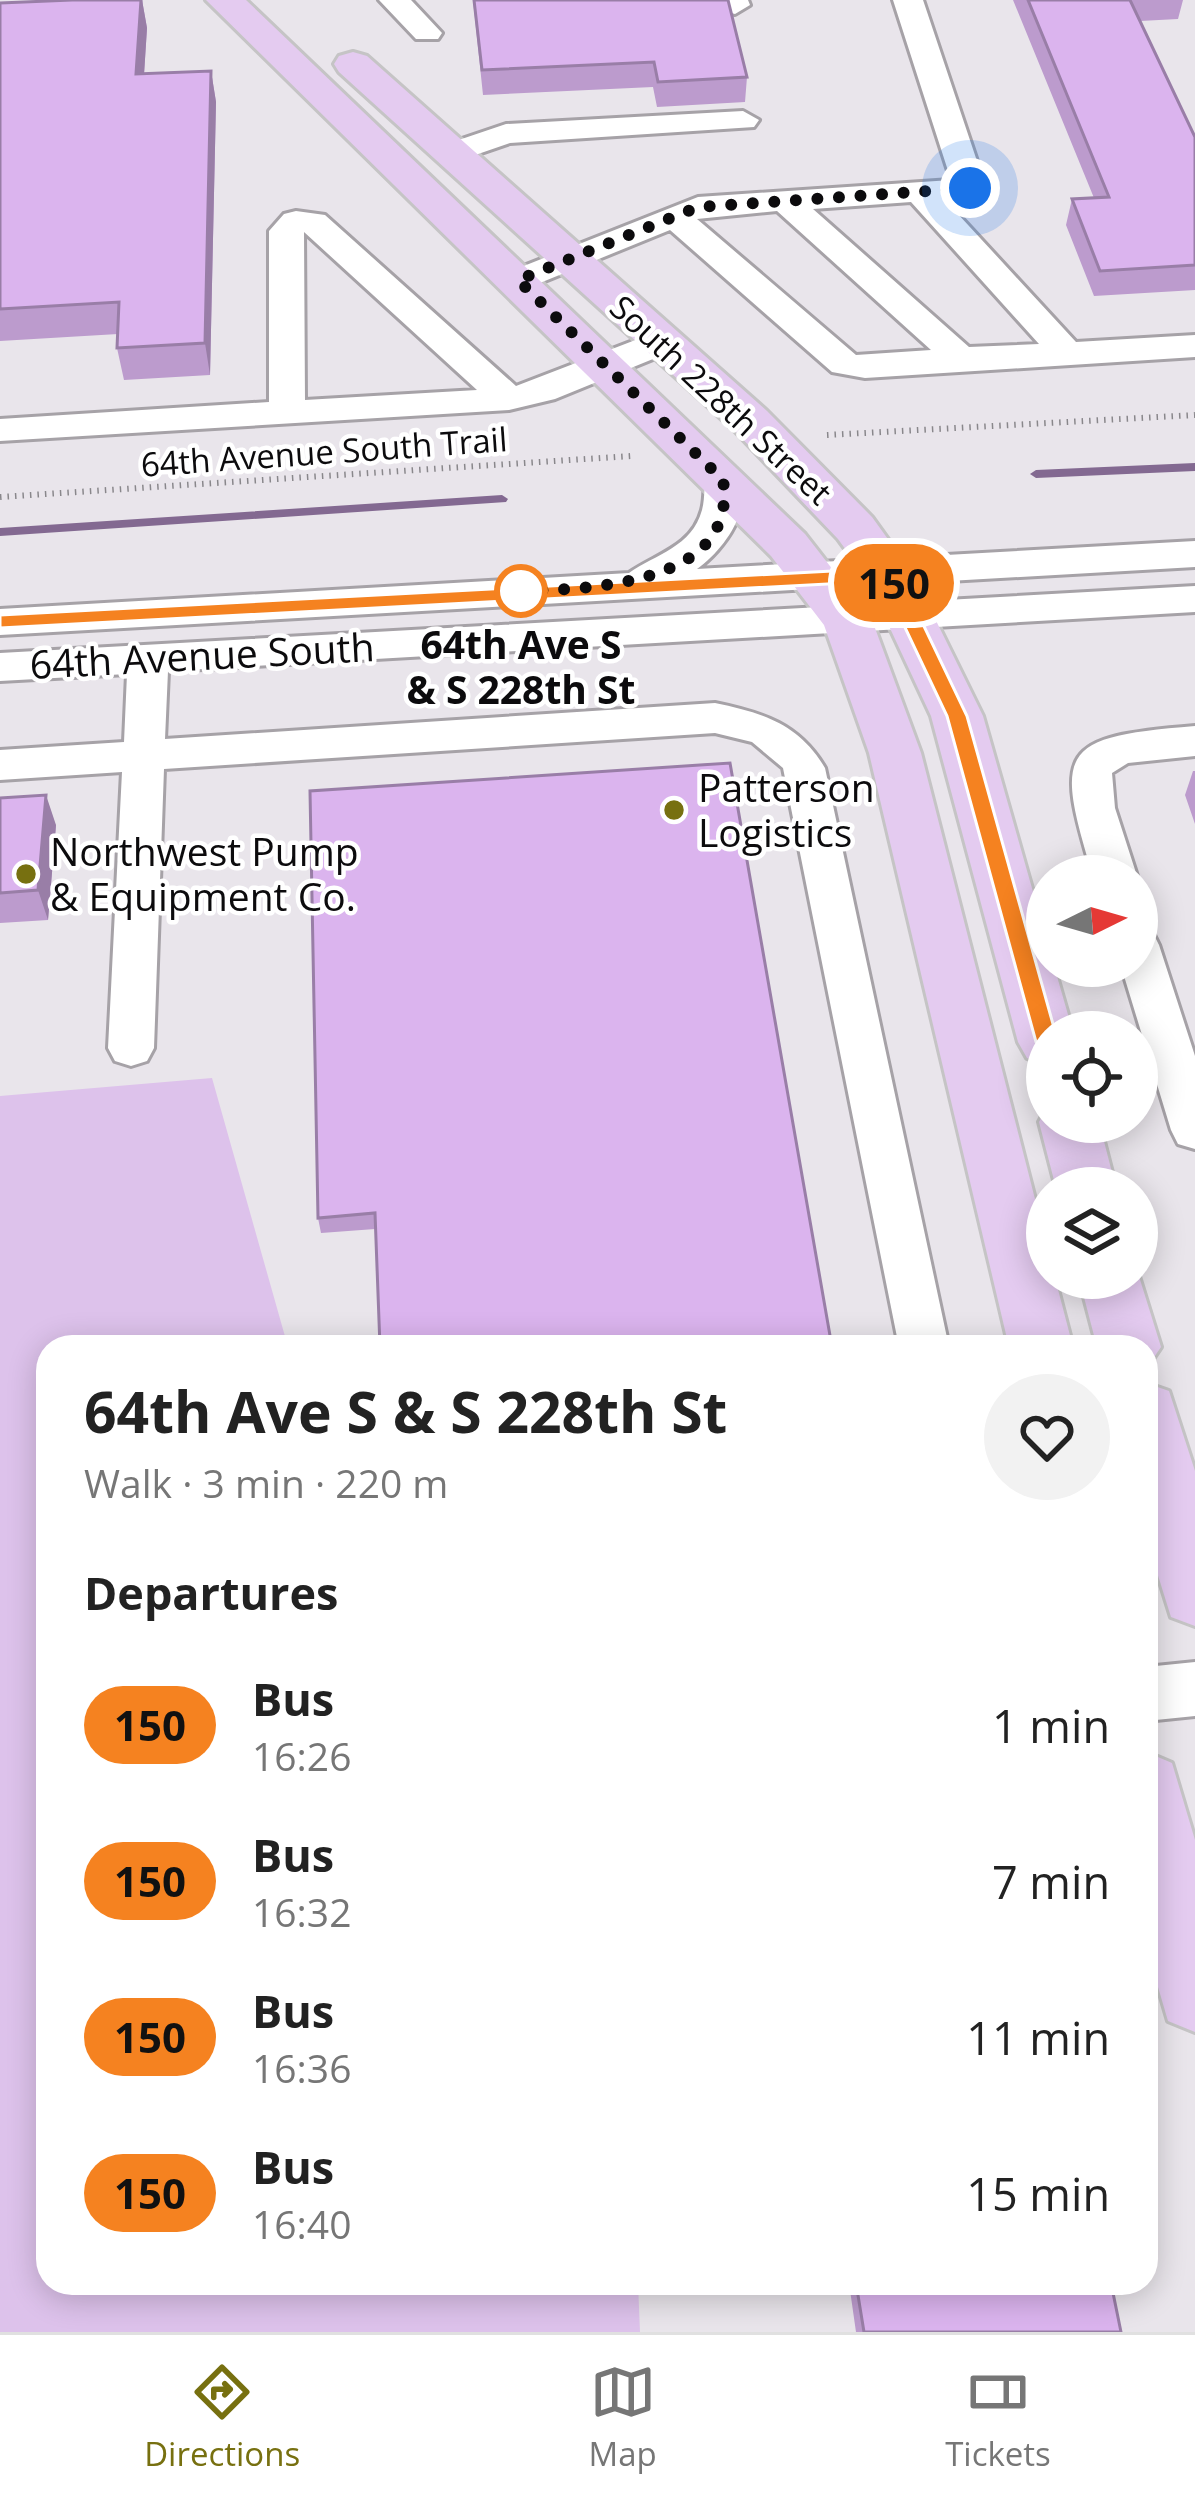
<!DOCTYPE html>
<meta charset="utf-8">
<style>
body{margin:0;font-family:"Open Sans",sans-serif;background:#f2f2f2;color:#222;height:100vh;display:flex;flex-direction:column;font-size:45px;white-space:nowrap}
*{box-sizing:border-box;margin:0}
p{font-size:39px;color:#767676}
.icon{flex:none;width:66px;height:66px;fill:none;stroke:currentColor;stroke-width:2;stroke-linecap:round;stroke-linejoin:round}
.map{position:relative;flex:1;overflow:hidden}
.panel{position:absolute;left:36px;top:1335px;width:1122px;height:960px;display:flex;flex-direction:column;background:#fff;border-radius:36px;box-shadow:0 6px 30px #0003}
.panel>*{flex:none}
.badge{padding:0 24px;border-radius:39px;font-size:42px;line-height:78px}
.needle{width:78px;rotate:85deg}
.fabs{position:absolute;left:1026px;top:855px;display:grid;gap:24px}
.fabs a{display:grid;place-items:center;width:132px;height:132px;border-radius:50%;background:#fff;box-shadow:0 6px 30px #0003;font-size:60px}
.you{position:absolute;width:60px;height:60px;margin:-30px;border:9px solid #fff;border-radius:50%;background:#1a73e8;box-shadow:0 0 0 18px #1a73e833}
.map>.badge{position:absolute;translate:-50% -50%;box-shadow:0 0 0 6px #fff}
h2{padding:0 48px;font-size:45px;line-height:108px}
.round{display:grid;place-items:center;flex:none;width:126px;height:126px;border-radius:63px;background:#f2f2f2}
.headline{display:flex;align-items:center;justify-content:space-between;height:204px;padding:0 48px}
h1{font-size:57px;font-weight:700;line-height:90px}
ul{padding:0;list-style:none}
li{display:flex;align-items:center;gap:36px;height:156px;padding:0 48px}
li div{flex:1}
li b{display:block;font-size:45px}
li em{font-style:normal}
li .badge{min-width:132px;font-weight:700;text-align:center}
.tab-bar{display:flex;justify-content:space-around;align-items:center;height:168px;border-top:3px solid #e0e0e0;background:#fff;font-size:33px;color:#767676}
.tab-bar a{display:grid;justify-items:center;gap:6px}
.tab-bar .on{color:#777010}
.map>svg:first-child{display:block}
.green{fill:#ddc2eb}
.lines{fill:none;stroke-linecap:round;stroke-linejoin:round}
.stream{fill:#836991;fill-rule:evenodd}
.minor-casing{stroke:#a6a2a7;stroke-width:6}
.major-casing{stroke:#c5c4c5;stroke-width:6}
.path{stroke:#89878b;stroke-width:6;stroke-dasharray:1.5 6;stroke-linecap:butt}
.minor{fill:#fff;fill-rule:evenodd}
.major{fill:#e4cbf0;fill-rule:evenodd}
.wall{fill:#bc9bcd}
.shaded-wall{fill:#997ea7}
.building{fill:#dbb4ee;stroke:#997ea7;stroke-width:3}
.line{fill:#f58220;stroke:#fff;stroke-width:3}
.walk{stroke:#0c0b0d;stroke-width:12;stroke-dasharray:0 21.6}
.stop-dot{fill:#fff;stroke:#f58220;stroke-width:6}
.poi-dot{fill:#777010;stroke:#fff;stroke-width:4.5}
.labels{text-anchor:middle;stroke-width:9;stroke-linejoin:round;paint-order:stroke}
.far-street-label{font-size:33px;fill:#0c0b0d;stroke:#fff}
.stop-label{font-size:39px;font-weight:bold;fill:#0c0b0d;stroke:#fff}
.street-label{font-size:39px;fill:#0c0b0d;stroke:#fff}
.poi-label{font-size:39px;fill:#0c0b0d;stroke:#fff;text-anchor:start}
</style>
<div class="map">
<svg width="1195" height="2332" viewBox="0 0 1195 2332">
<rect width="100%" height="100%" fill="#e9e5eb"/>
<path class="green" d="M212 1078 288 1347H48V2283H638L640 2332H0V1096Z"/>
<g class="lines">
<path class="stream" d="M1195 463V471L1036 478 1030 474 1036 470Z
M502 495 508 499 506 502 0 536V528Z"/>
<defs>
<path id="minor" d="M379 0H411L442 33 438 39H416Z
M718 0H748L750 5 735 14 724 11Z
M893 0H923L986 188 982 195 945 200 1076 342 1195 335V357L865 378 832 372 670 230 530 287H506L501 280 506 273 698 197 951 180ZM911 202 1039 344 969 347 813 209ZM777 211 931 350 856 355 697 219Z
M743 111 759 120 754 127 510 143 452 163 436 153 441 146 506 124Z
M296 211 325 215 516 386 651 334H675L681 342 675 350 555 399 509 410 0 441V419L269 402V231L284 214ZM304 232 477 390 305 400Z
M723 468 736 472C757 505 724 550 697 569L1195 541V567L0 635V609L629 573C656 554 692 547 702 510 706 496 702 484 710 472Z
M1195 586V612L168 671 165 739 715 703C763 713 799 724 825 768L949 1347H899L783 768 752 742 715 733 164 769 154 1048 147 1061 131 1066 115 1061 108 1048 122 772 0 780V750L124 742 127 674 0 681V653Z
M1195 726V756L1128 763 1112 773 1115 808 1137 876H1093C1054 749 1059 737 1195 726Z
M1137 928 1153 933 1159 945 1195 1056V1149L1178 1144 1171 1130 1121 966H1137Z
M1195 1662V1716L1146 1721V1667Z"/>
<path id="major" d="M206 0H246L805 534 872 620 921 753 1047 1246V1278H1055L1073 1347H1009L869 753 824 625 771 556Z
M353 52 367 56 767 411 872 517 913 574 983 716 1047 941V966H1054L1073 1032H1047V1065L1027 1058 1018 1042 931 716 867 579 838 539 735 431 339 72 334 64 339 56Z
M1047 1107V1122H1099L1116 1188H1056L1039 1122Z
M1137 1270 1161 1347 1146 1369V1347H1097L1079 1278H1137Z
M1146 1383 1169 1391 1195 1471V1626L1171 1617 1146 1537Z
M1146 1752 1172 1763 1195 1840V2032L1168 2021 1146 1946Z"/>
</defs>
<use href="#minor" class="minor-casing"/>
<use href="#major" class="major-casing"/>
<path class="path" d="M827 435 1195 415
M0 497 632 456"/>
<use href="#minor" class="minor"/>
<use href="#major" class="major"/>
</g>
<path class="wall" d="M142 0 147 28 144 74 211 71 216 102 210 375 124 380 117 348 118 334 0 341V3Z
M473 0H728L747 77 745 102 657 107 653 87 483 95Z
M1013 0H1183L1178 19 1140 21 1195 137V290L1094 296 1066 225 1072 199 1094 198Z
M1193 771H1195V824L1185 795Z
M310 791 832 1347 375 1229 321 1233 318 1218Z
M0 798 56 825 48 920 0 923Z
M849 2283H1111L1121 2332H856Z"/>
<path class="shaded-wall" d="M142 0 147 28 142 106 136 74Z
M211 71 216 102 210 375 205 343Z
M46 795 56 825 48 920 38 890Z"/>
<path class="building" d="M72 0H141L136 74 211 71 205 343 117 348 119 302 0 309V3Z
M474 0H728L747 77 658 82 654 62 482 70Z
M1028 0H1130L1195 137V265L1100 271 1072 199 1109 197Z
M730 763 832 1347H380L375 1213 318 1218 310 791Z
M46 795 38 890 0 893V798Z
M856 2283H1111L1121 2332H864Z"/>
<path class="line" d="M889 568 899 574 967 716 1058 1042 1055 1048 1047 1051 1036 1042 947 716 883 581 0 628V615Z"/>
<g class="lines">
<path class="walk" d="M521 591C591 589 739 585 723 480L518 280 698 207 970 188"/>
</g>
<circle class="stop-dot" cx="521" cy="591" r="24"/>
<g class="poi-dot">
<circle cx="674" cy="810" r="12"/>
<circle cx="26" cy="874" r="12"/>
</g>
<g class="labels">
<g class="far-street-label">
<text transform="translate(721 400) rotate(43)" y="12">South 228th Street</text>
<text transform="translate(324 452) rotate(-4)" y="12">64th Avenue South Trail</text>
</g>
<g class="stop-label">
<text x="521" y="659">64th Ave S<tspan x="521" dy="45">&amp; S 228th St</tspan></text>
</g>
<g class="street-label">
<text transform="translate(202 656) rotate(-3)" y="14">64th Avenue South</text>
</g>
<g class="poi-label">
<text x="698" y="802">Patterson<tspan x="698" dy="45">Logistics</tspan></text>
<text x="50" y="866">Northwest Pump<tspan x="50" dy="45">&amp; Equipment Co.</tspan></text>
</g>
</g>
</svg>
<div class="fabs">
<a><svg class="needle" viewBox="-14 -14 28 28"><path d="M0-13l5 13h-10z" fill="#e53935"/><path d="M0 13l5-13h-10z" fill="#767676"/></svg></a>
<a><svg class="icon" aria-label="locate" viewBox="0 0 24 24"><circle cx="12" cy="12" r="6"/><path d="M12 2v4M12 18v4M2 12h4M18 12h4"/></svg></a>
<a><svg class="icon" aria-label="layers" viewBox="0 0 24 24"><path d="M12 4l9 5-9 5-9-5zM3 14l9 5 9-5"/></svg></a>
</div>
<div class="you" style="left:970px;top:188px"></div>
<b class="badge" style="left:894px;top:583px;background:#f58220;color:#111">150</b>
<section class="panel">
<div class="headline"><div><h1>64th Ave S &amp; S 228th St</h1><p>Walk · 3 min · 220 m</p></div><a class="round"><svg class="icon" aria-label="heart" viewBox="0 0 24 24"><path d="M12 20l-8-8c-3-5 5-10 8-4 3-6 11-1 8 4z"/></svg></a></div>
<h2>Departures</h2>
<ul>
<li><span class="badge" style="background:#f58220;color:#111">150</span><div><b>Bus</b><p>16:26</p></div><em>1 min</em></li>
<li><span class="badge" style="background:#f58220;color:#111">150</span><div><b>Bus</b><p>16:32</p></div><em>7 min</em></li>
<li><span class="badge" style="background:#f58220;color:#111">150</span><div><b>Bus</b><p>16:36</p></div><em>11 min</em></li>
<li><span class="badge" style="background:#f58220;color:#111">150</span><div><b>Bus</b><p>16:40</p></div><em>15 min</em></li>
</ul>
</section>
</div>
<nav class="tab-bar">
<a class="on"><svg class="icon" aria-label="directions" viewBox="0 0 24 24"><path d="M12 3l9 9-9 9-9-9zM9 14v-3h6M13 9l2 2-2 2"/></svg>Directions</a>
<a><svg class="icon" aria-label="map" viewBox="0 0 24 24"><path d="M3 6l6-2 6 2 6-2v14l-6 2-6-2-6 2zM9 4v14M15 6v14"/></svg>Map</a>
<a><svg class="icon" aria-label="tickets" viewBox="0 0 24 24"><path d="M3 7h18v10H3zM15 7v10"/></svg>Tickets</a>
</nav>
